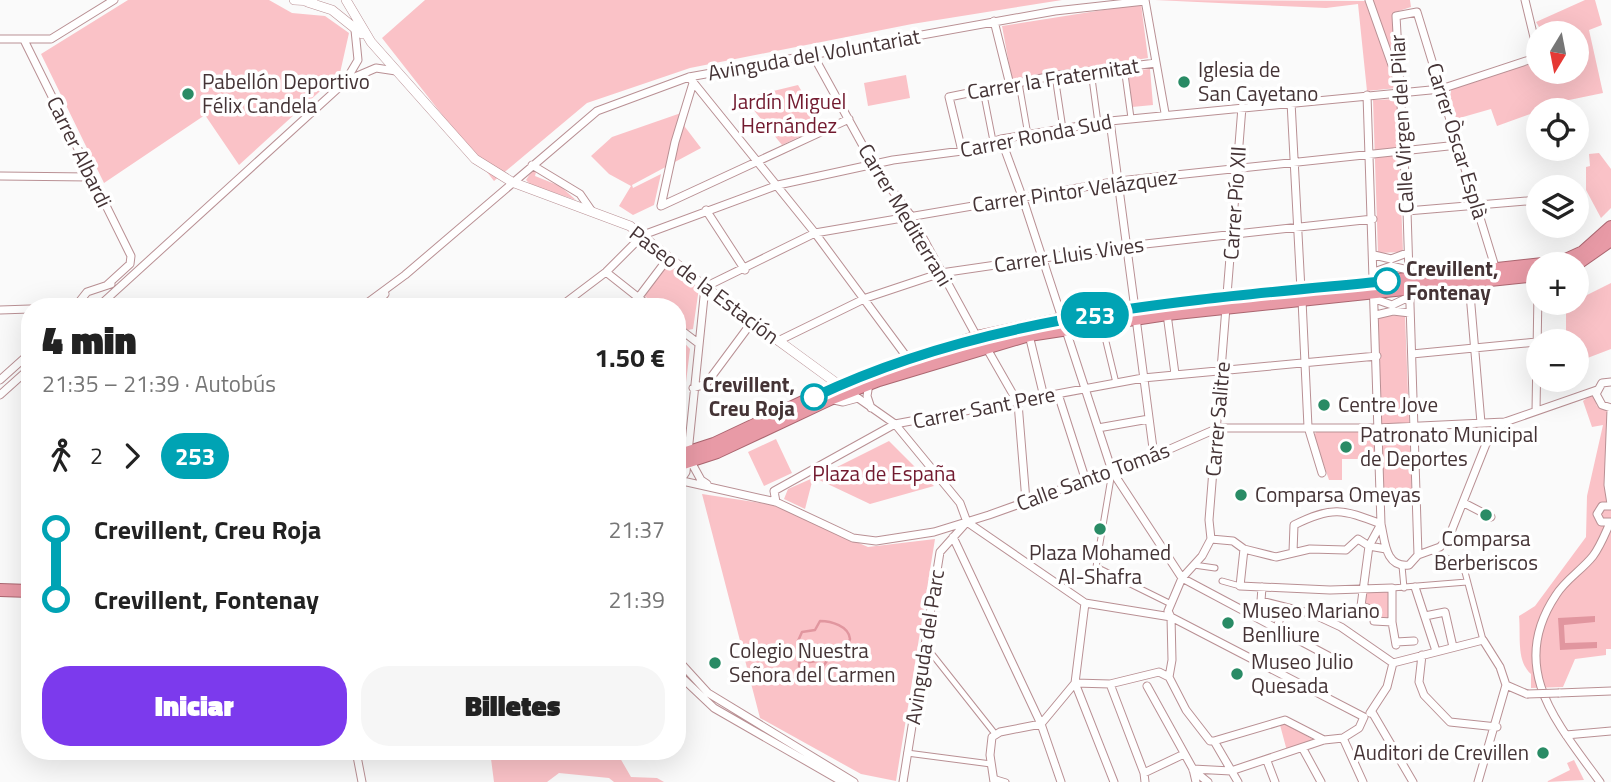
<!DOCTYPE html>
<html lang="es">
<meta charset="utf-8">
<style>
body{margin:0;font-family:"Titillium Web",sans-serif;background:#f6f6f6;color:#222;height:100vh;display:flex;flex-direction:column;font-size:26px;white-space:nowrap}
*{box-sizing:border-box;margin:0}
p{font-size:23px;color:#767676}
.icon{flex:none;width:38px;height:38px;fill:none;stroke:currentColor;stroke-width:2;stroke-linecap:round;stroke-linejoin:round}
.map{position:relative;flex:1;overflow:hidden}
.side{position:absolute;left:21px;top:298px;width:665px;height:462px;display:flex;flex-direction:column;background:#fff;border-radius:28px;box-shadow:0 7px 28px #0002}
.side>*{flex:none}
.badge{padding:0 14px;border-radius:23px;font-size:24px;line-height:46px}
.needle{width:46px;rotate:190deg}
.buttons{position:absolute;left:1526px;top:21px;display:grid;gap:14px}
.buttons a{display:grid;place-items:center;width:63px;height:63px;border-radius:50%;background:#fff;box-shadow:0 7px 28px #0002;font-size:35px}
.map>.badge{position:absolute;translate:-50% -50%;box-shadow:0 0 0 4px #fff}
.legs{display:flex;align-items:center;gap:10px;height:77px;padding:0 21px;font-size:23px}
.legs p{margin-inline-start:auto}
.summary{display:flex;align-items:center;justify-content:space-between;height:119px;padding:0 21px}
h1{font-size:38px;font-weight:800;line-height:52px}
.button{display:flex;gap:14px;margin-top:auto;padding:14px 21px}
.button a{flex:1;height:80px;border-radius:28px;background:#7c3aed;color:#fff;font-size:28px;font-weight:800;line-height:80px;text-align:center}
.button a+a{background:#f6f6f6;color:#222}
ul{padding:0 21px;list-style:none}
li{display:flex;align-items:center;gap:24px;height:70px;font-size:26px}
li i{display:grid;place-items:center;width:10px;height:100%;margin:0 9px;background:currentColor}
li i::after{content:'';width:18px;height:18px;margin:-9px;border:5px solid;border-radius:50%;background:#fff}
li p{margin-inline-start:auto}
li:first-child i{background:linear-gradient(#0000 50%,currentColor 0)}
li:last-child i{background:linear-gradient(currentColor 50%,#0000 0)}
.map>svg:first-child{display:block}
.green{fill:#fac2c7}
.water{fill:#e1969f}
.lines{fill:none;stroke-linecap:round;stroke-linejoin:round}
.stream{stroke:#e1969f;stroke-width:2.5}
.pedestrian-casing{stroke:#b99094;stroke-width:7}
.minor-casing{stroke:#b99094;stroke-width:9}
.tertiary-casing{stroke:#b99094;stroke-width:10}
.trunk-casing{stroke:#ab6670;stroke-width:14}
.pedestrian{stroke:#fff;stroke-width:5}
.minor{stroke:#fff;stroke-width:7}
.tertiary{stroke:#fff;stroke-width:9}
.trunk{stroke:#e89aa6;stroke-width:12}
.minor-bridge-casing{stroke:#b99094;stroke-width:9;stroke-linecap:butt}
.minor-bridge{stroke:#fff;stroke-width:7}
.line-1-casing{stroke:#fff;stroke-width:16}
.line-1{stroke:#00a3b4;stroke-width:10}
.poi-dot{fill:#298b65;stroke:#fff;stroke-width:2.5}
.stop-1-dot{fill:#fff;stroke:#00a3b4;stroke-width:3.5}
.labels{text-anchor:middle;stroke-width:7;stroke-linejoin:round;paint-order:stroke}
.street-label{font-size:21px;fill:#453436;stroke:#fff}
.poi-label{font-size:21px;fill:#453436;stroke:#fff;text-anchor:start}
.park-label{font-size:21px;fill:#721a2f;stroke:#fff}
.stop-label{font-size:21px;font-weight:bold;fill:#453436;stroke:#fff;text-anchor:start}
</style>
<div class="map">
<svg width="1611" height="782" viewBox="0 0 1611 782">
<rect width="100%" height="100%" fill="#fafafa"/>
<path class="green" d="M128 0H269L292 13 325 16 349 33 340 73 239 165 205 115 104 183 41 54Z
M425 0H1062L912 24 690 68 587 103 494 181 382 38Z
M1155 0 1365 1 1397 88 1367 91 1358 4 1326 8Z
M1373 0H1410L1411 7 1393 13 1398 72Z
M1585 0H1595L1602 25 1589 30 1603 93 1569 100 1497 126 1491 109 1456 119 1450 97 1452 86 1538 62V72H1577V33H1552L1550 24 1539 27 1536 22Z
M1141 4 1148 58 1012 80 1002 26Z
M1150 69 1153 105 1132 107 1128 71Z
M906 75 910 98 868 106 864 83Z
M798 85 822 126 782 145 744 98Z
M1397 99 1403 252 1378 253 1373 100Z
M681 113 685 127 701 148 632 185 633 188 661 174 654 205 633 215 619 206 631 186 609 174 591 156 612 137Z
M1599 153 1611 169V208L1601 218 1586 190V167L1590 166 1589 154Z
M532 171 536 172 535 176 560 186 576 200 531 185 526 180Z
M668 263 699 288 693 329 688 330 677 322V306H658L643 295Z
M1611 283V349L1577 362V341H1566V303H1577V300Z
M1405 315 1412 499 1384 500 1378 316Z
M677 335 690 349 681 424 677 415Z
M1593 393 1597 406 1611 411V649H1606V655L1575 659 1563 687 1531 688V674C1516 661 1521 636 1519 616L1535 606 1586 537 1587 496 1603 425 1592 427 1583 401Z
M1374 431 1375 459H1342V480H1329L1314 436 1316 432Z
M776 439 792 473 764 486 748 452Z
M889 441 934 486 870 504 815 478Z
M813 478 805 509 784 499 788 489Z
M702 494 773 505 868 547 935 539 896 781 861 774 760 718Z
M1390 589V621L1376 619V608L1364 605 1366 590Z
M1283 723 1318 742 1287 751 1280 725Z
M490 751H616L631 777 657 778 664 782H614L609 778 559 773 547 782H494Z
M1574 760 1584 780 1546 782 1570 770 1567 763Z"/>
<path class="water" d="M1595 616V622L1564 625 1565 643 1597 642V648L1560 650 1558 618Z"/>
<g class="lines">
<path class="stream" d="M820 621C831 621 849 626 850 639L847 647C842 652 835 652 831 656 822 665 816 685 799 666L800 658 810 662 823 660 827 654 802 648 798 641 802 632 815 630Z"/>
<defs>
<path id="pedestrian" d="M1124 67 1131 118
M1091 71 1098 123
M1055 76 1063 129
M1019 83 1028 135
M983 90 993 141
M1102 325 1116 383
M1112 472 1096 567 1169 603
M1432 551 1456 563 1465 572 1483 640
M1194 565 1215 568
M1402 566 1404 588
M1222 581 1240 586
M1392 588 1467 582
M924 644 996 735
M907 753 991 764
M993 778 1006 782"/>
<path id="minor" d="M1145 0 1165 113
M1369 0 1398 82
M1525 0 1538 54
M994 21 1010 85
M0 39H51L114 0
M24 40 131 256 130 264 107 285
M813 55 873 164 911 216 977 337
M689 77 815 233 909 360
M348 80 376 68 396 71
M693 83 675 142 661 206 849 119
M1367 95 1381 524C1385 541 1385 568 1409 565L1418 555 1407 211 1396 16 1417 12 1496 270
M1291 102 1301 290
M1110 121 1135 309
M1001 139 1023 199 1112 471 1182 578 1336 660
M962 151 949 97 1052 76 1156 63
M532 165 580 194 591 210
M0 176 90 177
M706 210 745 270
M1407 211 1538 200
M1374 255 1391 259 1407 253
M606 272 649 306
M1374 272 1391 266 1408 270
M1469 282 1481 423
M638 298 669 257
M1375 299 1392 305 1409 297
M1302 300 1308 427 1322 473
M76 306 87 292 111 284
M99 306 345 82 358 60 355 30
M363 306 405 275 597 111 689 77 1055 11 1145 1
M373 306 385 294
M561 306 606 272 643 235 778 185 893 160 962 151 1001 139 1110 121 1441 89 1538 57
M0 310 30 309
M1167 314 1175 374
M1376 315 1393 311 1410 313
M1136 318 1154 456
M677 327 698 343
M1029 335 1044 397
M778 341 866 298 941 273 1127 246 1373 219
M986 347 1018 403 1026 501
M1412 354 1536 342
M0 380 30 353
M1611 382 1602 383 1596 394 1602 405 1611 408
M869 384 867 396 871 408
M693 388 706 384 752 322
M848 391 895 424 960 503 967 522 1085 603 1171 617 1364 717
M1058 394 1086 481
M0 395 30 368
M834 400 843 402 858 398
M1611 410 1608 485 1611 504
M1536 411 1538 292
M1098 428 1149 419
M690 460 701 480 707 484
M678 480 776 502 853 538 876 541 934 532 989 515 1154 456 1218 428H1378L1505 422 1597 390
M680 481 686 472 705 287 815 233 1119 181 1458 145
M776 502 774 491 895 424 1143 378 1377 356
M1464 503 1491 517
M1611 506H1602L1597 514 1601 522H1611
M953 537 1041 724 1061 782
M1211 539 1209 520 1242 107
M1211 539 1233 541 1244 549 1240 586 1330 590 1392 588V622L1396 645
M1211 539 1202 556 1182 578 1168 611 1171 617 1172 660 1169 677 1186 710 1210 741H1214L1238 782
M1244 549 1276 557 1310 549 1346 550 1358 539 1369 546 1386 549
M1293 552 1294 525C1332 506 1342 509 1381 524L1369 546 1361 606 1374 610V621L1392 622
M1418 555 1440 547 1449 537 1486 444 1505 422
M1262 587 1261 601 1313 614 1341 627 1393 663
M1415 587 1436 651
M1085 603 1075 683 1114 782
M1425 616 1445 612 1453 647
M1277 628 1283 608
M1396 642 1414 641
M1422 655 1419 682 1424 695 1450 722 1497 727
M677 659 708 693 854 782
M1393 663 1483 640 1500 667 1506 685 1478 782
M677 673 714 708 841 781 850 782
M1075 683 1110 684 1159 672 1169 677
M1110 684 1144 773 1145 782
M1506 685 1527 694
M1147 686 1193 769 1196 782
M1559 693 1611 691
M1372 712 1413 782
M1370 713 1387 687 1393 663
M1041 724 1075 683
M1566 735 1611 731
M1343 738 1363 782
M1214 741 1285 720 1324 740
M1303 749 1321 782
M356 751 362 782
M1267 761 1275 782
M1193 769 1231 771 1324 740 1343 738 1359 728 1364 717
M1193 770 1208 782
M1144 773 1184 754
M903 782 940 552 966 523
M994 782 990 755 992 737 1000 732 1041 724
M1600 782C1557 723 1507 668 1556 595 1565 580 1582 570 1593 556 1600 547 1605 534 1610 523"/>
<path id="tertiary" d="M294 0 313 1
M346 0 371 42 475 159 512 182 630 226 705 287 839 385
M307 2 332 10 362 34"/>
<path id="trunk" d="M1578 263 1611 240
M677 456 714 444 839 385 977 337 1063 319 1135 309 1561 262 1583 252 1611 227
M677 465 717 452 830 399 879 380 1029 335 1167 314 1538 275
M0 590 30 591"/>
</defs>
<use href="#pedestrian" class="pedestrian-casing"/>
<use href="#minor" class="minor-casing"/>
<use href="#tertiary" class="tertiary-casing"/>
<use href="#trunk" class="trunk-casing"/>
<use href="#pedestrian" class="pedestrian"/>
<use href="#minor" class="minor"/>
<use href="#tertiary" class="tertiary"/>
<use href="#trunk" class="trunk"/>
<defs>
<path id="minor-bridge" d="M1527 694 1559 693"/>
</defs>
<use href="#minor-bridge" class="minor-bridge-casing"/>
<use href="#minor-bridge" class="minor-bridge"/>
</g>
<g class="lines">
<defs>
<path id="line-1" d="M814 397C992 312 1194 300 1387 281"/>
</defs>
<use href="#line-1" class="line-1-casing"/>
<use href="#line-1" class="line-1"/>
</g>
<g class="poi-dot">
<circle cx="1184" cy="82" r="7"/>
<circle cx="188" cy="94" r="7"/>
<circle cx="1324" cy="405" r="7"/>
<circle cx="1346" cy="447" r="7"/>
<circle cx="1241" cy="495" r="7"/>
<circle cx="1486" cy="515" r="7"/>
<circle cx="1100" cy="529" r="7"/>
<circle cx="1228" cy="623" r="7"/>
<circle cx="715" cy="663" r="7"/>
<circle cx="1237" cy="674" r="7"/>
<circle cx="1543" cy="753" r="7"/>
</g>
<g class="stop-1-dot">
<circle cx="1387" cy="281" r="12"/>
<circle cx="814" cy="397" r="12"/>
</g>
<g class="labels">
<g class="street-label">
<text transform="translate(814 55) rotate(-10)" y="7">Avinguda del Voluntariat</text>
<text transform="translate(1053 79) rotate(-9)" y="7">Carrer la Fraternitat</text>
<text transform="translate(1402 124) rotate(-93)" y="7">Calle Virgen del Pilar</text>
<text transform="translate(1036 136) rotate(-11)" y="7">Carrer Ronda Sud</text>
<text transform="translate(1457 141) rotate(73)" y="7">Carrer Òscar Esplà</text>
<text transform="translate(79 152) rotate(64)" y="7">Carrer Albardi</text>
<text transform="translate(1075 191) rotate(-8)" y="7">Carrer Pintor Velázquez</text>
<text transform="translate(1235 203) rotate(-86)" y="7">Carrer Pío XII</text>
<text transform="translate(905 215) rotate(59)" y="7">Carrer Mediterrani</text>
<text transform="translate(1069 255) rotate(-8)" y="7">Carrer Lluis Vives</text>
<text transform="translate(704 285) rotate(37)" y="7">Paseo de la Estación</text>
<text transform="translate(984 408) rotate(-11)" y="7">Carrer Sant Pere</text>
<text transform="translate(1218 419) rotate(-85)" y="7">Carrer Salitre</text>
<text transform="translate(1093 477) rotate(-20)" y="7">Calle Santo Tomás</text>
<text transform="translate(925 647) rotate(-81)" y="7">Avinguda del Parc</text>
</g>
<g class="poi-label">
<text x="1198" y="77">Iglesia de<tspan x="1198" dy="24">San Cayetano</tspan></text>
<text x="202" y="89">Pabellón Deportivo<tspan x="202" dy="24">Félix Candela</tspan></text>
<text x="1338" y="412">Centre Jove</text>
<text x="1360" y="442">Patronato Municipal<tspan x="1360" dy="24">de Deportes</tspan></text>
<text x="1255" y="502">Comparsa Omeyas</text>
<text x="1486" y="546" text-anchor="middle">Comparsa<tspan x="1486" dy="24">Berberiscos</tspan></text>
<text x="1100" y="560" text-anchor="middle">Plaza Mohamed<tspan x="1100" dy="24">Al-Shafra</tspan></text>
<text x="1242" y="618">Museo Mariano<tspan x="1242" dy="24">Benlliure</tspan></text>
<text x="729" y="658">Colegio Nuestra<tspan x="729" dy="24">Señora del Carmen</tspan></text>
<text x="1251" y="669">Museo Julio<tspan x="1251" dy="24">Quesada</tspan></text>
<text x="1529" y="760" text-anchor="end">Auditori de Crevillen</text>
</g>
<g class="park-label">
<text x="789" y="109">Jardín Miguel<tspan x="789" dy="24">Hernández</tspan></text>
<text x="884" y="481">Plaza de España</text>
</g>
<g class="stop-label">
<text x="1406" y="276">Crevillent,<tspan x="1406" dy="24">Fontenay</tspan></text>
<text x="795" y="392" text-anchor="end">Crevillent,<tspan x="795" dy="24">Creu Roja</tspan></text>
</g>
</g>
</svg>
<div class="buttons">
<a><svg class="needle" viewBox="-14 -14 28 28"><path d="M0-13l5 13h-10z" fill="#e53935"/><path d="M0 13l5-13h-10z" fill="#767676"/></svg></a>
<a><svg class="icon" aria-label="locate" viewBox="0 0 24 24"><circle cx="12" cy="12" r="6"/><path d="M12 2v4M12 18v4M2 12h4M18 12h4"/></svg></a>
<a><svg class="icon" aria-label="layers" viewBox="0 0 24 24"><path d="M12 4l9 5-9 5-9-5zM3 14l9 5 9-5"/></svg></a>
<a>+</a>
<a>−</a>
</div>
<b class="badge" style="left:1095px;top:315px;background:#00a3b4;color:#fff">253</b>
<section class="side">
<div class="summary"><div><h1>4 min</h1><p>21:35 – 21:39 · Autobús</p></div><b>1.50 €</b></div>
<div class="legs"><svg class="icon" aria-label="walk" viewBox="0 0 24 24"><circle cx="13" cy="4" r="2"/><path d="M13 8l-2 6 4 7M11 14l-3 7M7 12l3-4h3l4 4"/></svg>2<svg class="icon" aria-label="forward" viewBox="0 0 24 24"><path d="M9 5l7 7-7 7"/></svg><b class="badge" style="background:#00a3b4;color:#fff">253</b></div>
<ul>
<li><i style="color:#00a3b4"></i><b>Crevillent, Creu Roja</b><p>21:37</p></li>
<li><i style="color:#00a3b4"></i><b>Crevillent, Fontenay</b><p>21:39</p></li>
</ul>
<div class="button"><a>Iniciar</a><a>Billetes</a></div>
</section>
</div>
